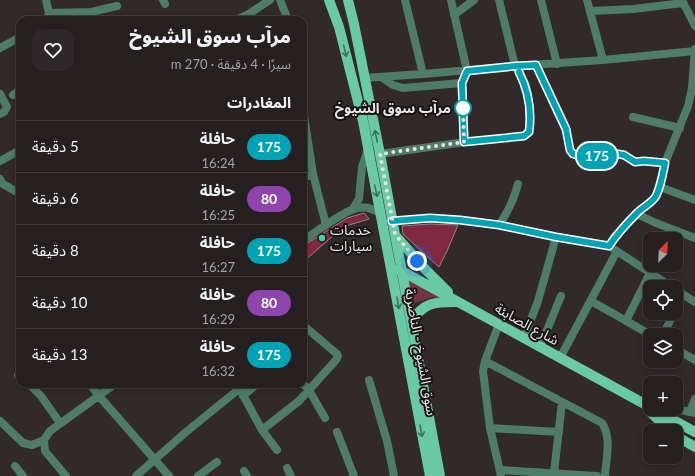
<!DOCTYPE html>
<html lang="ar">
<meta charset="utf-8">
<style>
body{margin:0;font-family:Lato,"Noto Sans Arabic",sans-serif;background:#2d2729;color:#f1f3f6;direction:rtl;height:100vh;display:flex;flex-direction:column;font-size:15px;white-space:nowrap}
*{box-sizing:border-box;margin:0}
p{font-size:13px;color:#a3a2a5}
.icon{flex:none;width:22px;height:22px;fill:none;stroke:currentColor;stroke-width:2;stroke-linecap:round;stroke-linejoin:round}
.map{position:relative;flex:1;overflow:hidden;direction:ltr}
.drawer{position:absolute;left:16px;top:16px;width:291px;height:372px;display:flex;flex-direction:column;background:#251f20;border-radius:12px;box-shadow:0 2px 6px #0003,0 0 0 1px #423d3e;direction:rtl}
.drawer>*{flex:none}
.badge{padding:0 8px;border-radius:13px;font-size:14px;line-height:26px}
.needle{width:26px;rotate:24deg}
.buttons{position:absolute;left:643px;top:232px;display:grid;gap:8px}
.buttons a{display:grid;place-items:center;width:40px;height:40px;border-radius:8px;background:#251f20;box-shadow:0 2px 6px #0003,0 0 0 1px #423d3e;font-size:20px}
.you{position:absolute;width:20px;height:20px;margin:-10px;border:3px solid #fff;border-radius:50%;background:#1a73e8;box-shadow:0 0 0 6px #1a73e833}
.map>.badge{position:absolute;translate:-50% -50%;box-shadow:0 0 0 2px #fff}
h2{padding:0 16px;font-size:15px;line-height:36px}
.round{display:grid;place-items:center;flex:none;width:42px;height:42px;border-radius:12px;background:#2d2729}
.headline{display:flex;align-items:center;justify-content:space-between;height:68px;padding:0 16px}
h1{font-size:19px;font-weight:800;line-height:30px}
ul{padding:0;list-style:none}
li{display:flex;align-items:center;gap:12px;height:52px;padding:0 16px;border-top:1px solid #423d3e}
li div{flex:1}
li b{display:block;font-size:15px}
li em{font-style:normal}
li .badge{min-width:44px;font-weight:700;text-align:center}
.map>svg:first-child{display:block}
.green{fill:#713545}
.building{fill:#7f2743;stroke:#918789}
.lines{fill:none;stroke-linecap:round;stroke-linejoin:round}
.minor{stroke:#4f7b69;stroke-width:8}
.major{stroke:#6acaa7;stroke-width:10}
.oneway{stroke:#406e5d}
.line-casing{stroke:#fff;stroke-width:9}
.line{stroke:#00a3b4;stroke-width:6}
.walk{stroke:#eae5e6;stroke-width:4;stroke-dasharray:0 7.2}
.stop-dot{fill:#fff;stroke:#00a3b4;stroke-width:2}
.poi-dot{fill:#3ad4a5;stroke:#161313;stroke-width:1.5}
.labels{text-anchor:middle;stroke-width:4;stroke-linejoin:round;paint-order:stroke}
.stop-label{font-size:14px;font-weight:bold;fill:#eae5e6;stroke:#161313;text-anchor:end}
.poi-label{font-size:14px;fill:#eae5e6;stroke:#161313;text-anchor:start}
.street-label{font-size:14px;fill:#eae5e6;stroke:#161313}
</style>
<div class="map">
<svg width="695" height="476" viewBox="0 0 695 476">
<rect width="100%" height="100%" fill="#31292a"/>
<path class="green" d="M408 279 441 296 440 299 433 297 410 305Z"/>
<path class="building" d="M364 213 369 219 349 225 334 235 303 262V246L347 218Z
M430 224 458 225 447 251 439 267 403 234 402 226Z"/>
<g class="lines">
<path class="minor" d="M46 0 49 13 47 20
M163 0 165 4
M280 0 288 20
M405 0 423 74
M451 0 467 71 462 83 465 142
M541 0 557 64
M587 0 603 60
M682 0 695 26
M591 11 633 9 683 3
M49 13 91 12 117 6
M454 15 474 0
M236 20 247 15 270 0
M0 48 20 37
M536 65 566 129 570 150 573 154 587 158 618 154 624 155 635 162 643 161 665 163
M381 77 393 85 403 88 462 83
M364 78 423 74 515 66 603 60 695 51
M0 94 7 107 4 112 0 114
M13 95 20 90
M303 109 313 174 326 225
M633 117 680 128
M380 154 465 142 524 136 529 132V100L526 85 515 66 499 0
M0 161 20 150
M303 178 313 174
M0 179 3 184 15 191
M660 187 695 200
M352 210 359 199 362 167 368 149
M637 214 656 223 695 238
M392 221 430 218 460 220 499 225 556 237 605 245 609 246 672 287
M499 225C508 212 514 199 518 184
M303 241C316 232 343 211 357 208 366 206 374 209 381 214
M609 246 616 235 656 196 665 163 688 106 692 88 695 49
M676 290 695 302
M591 301 651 335
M676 309 683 294
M626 321 650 273
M499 324 485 361 483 371 490 428 501 476
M663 335 674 313
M524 338 538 301 556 237
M540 347 561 296
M676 349 695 360
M560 358 617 251
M485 361 602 423C612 438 606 459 605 476
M18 375 20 376
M369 380 387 441 394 476
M29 384 41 396 60 423
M90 384 99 396 169 476
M237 384 262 430 277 450
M303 384 309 390 325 418
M243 396 257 384
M676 409 695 413
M657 411 667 409
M690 411 695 399
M0 421 23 443 32 445 44 440
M490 428 559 432
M262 430 299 401 336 360 338 356 337 354 303 325
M337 432 354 476
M15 466 23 476
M287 468 291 476
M500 470 597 476
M244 471 247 476
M554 473 562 402
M66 476 45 451 44 440 50 431 115 384
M136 476 186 432 239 389
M198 476 217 462"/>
<path class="major" d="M329 0 339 27 363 121 430 476
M348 0 354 24 380 154 440 476
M395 235 425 269 448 292
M398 269 650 407
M412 322C423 301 437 302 458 302
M653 409 695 432
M648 410 670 431
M676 436 695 447"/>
</g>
<defs><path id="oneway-shaft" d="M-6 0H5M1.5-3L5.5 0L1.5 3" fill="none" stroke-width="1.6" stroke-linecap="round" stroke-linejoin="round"/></defs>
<g class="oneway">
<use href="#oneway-shaft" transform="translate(345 51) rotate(76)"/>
<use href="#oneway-shaft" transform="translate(376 136) rotate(-102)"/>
<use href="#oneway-shaft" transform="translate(376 191) rotate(78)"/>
<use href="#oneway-shaft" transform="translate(398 303) rotate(80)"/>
<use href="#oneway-shaft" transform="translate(421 431) rotate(80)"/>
</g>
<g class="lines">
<defs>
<path id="line" d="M392 221 430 218 460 220 499 225 556 237 609 246C617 234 627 223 637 213 643 207 652 203 656 196 661 186 663 173 665 163L644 161 635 162 624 155 618 154 588 158 573 154 570 150 566 129 536 65 516 66 467 71 462 83 464 142 524 136 529 132C532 111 528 90 519 72"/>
</defs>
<use href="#line" class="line-casing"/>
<use href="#line" class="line"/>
<path class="walk" d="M417 261 395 234 380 154 464 142 463 108"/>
</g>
<circle class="stop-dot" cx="463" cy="108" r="8"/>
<circle class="poi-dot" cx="322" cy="238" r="4"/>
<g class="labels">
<g class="stop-label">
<text x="451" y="113">مرآب سوق الشيوخ</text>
</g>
<g class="poi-label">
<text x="330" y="235">خدمات<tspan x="330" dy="16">سيارات</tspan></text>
</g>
<g class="street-label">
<text transform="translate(527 324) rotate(29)" y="5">شارع الصابئة</text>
<text transform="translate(421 352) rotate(80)" y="5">سوق الشيوخ - الناصرية</text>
</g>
</g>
</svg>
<div class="buttons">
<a><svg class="needle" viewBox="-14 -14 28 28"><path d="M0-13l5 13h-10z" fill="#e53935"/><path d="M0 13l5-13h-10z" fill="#a3a2a5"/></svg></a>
<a><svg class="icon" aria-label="locate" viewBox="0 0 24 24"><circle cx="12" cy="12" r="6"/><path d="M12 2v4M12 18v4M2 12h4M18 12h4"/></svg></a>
<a><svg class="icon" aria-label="layers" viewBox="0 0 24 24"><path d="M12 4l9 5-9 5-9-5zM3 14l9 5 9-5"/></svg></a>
<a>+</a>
<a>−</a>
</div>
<div class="you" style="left:417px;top:261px"></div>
<b class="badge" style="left:597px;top:156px;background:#00a3b4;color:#fff">175</b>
<section class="drawer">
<div class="headline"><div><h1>مرآب سوق الشيوخ</h1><p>سيرًا · 4 دقيقة · 270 m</p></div><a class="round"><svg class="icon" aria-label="heart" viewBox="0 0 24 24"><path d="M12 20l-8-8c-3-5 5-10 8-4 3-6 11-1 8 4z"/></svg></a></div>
<h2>المغادرات</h2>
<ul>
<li><span class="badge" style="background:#00a3b4;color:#fff">175</span><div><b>حافلة</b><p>16:24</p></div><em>5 دقيقة</em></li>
<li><span class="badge" style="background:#8e44ad;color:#fff">80</span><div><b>حافلة</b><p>16:25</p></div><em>6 دقيقة</em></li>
<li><span class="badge" style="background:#00a3b4;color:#fff">175</span><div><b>حافلة</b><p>16:27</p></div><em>8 دقيقة</em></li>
<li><span class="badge" style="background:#8e44ad;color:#fff">80</span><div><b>حافلة</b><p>16:29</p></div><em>10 دقيقة</em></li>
<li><span class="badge" style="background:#00a3b4;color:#fff">175</span><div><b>حافلة</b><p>16:32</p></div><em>13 دقيقة</em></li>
</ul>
</section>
</div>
